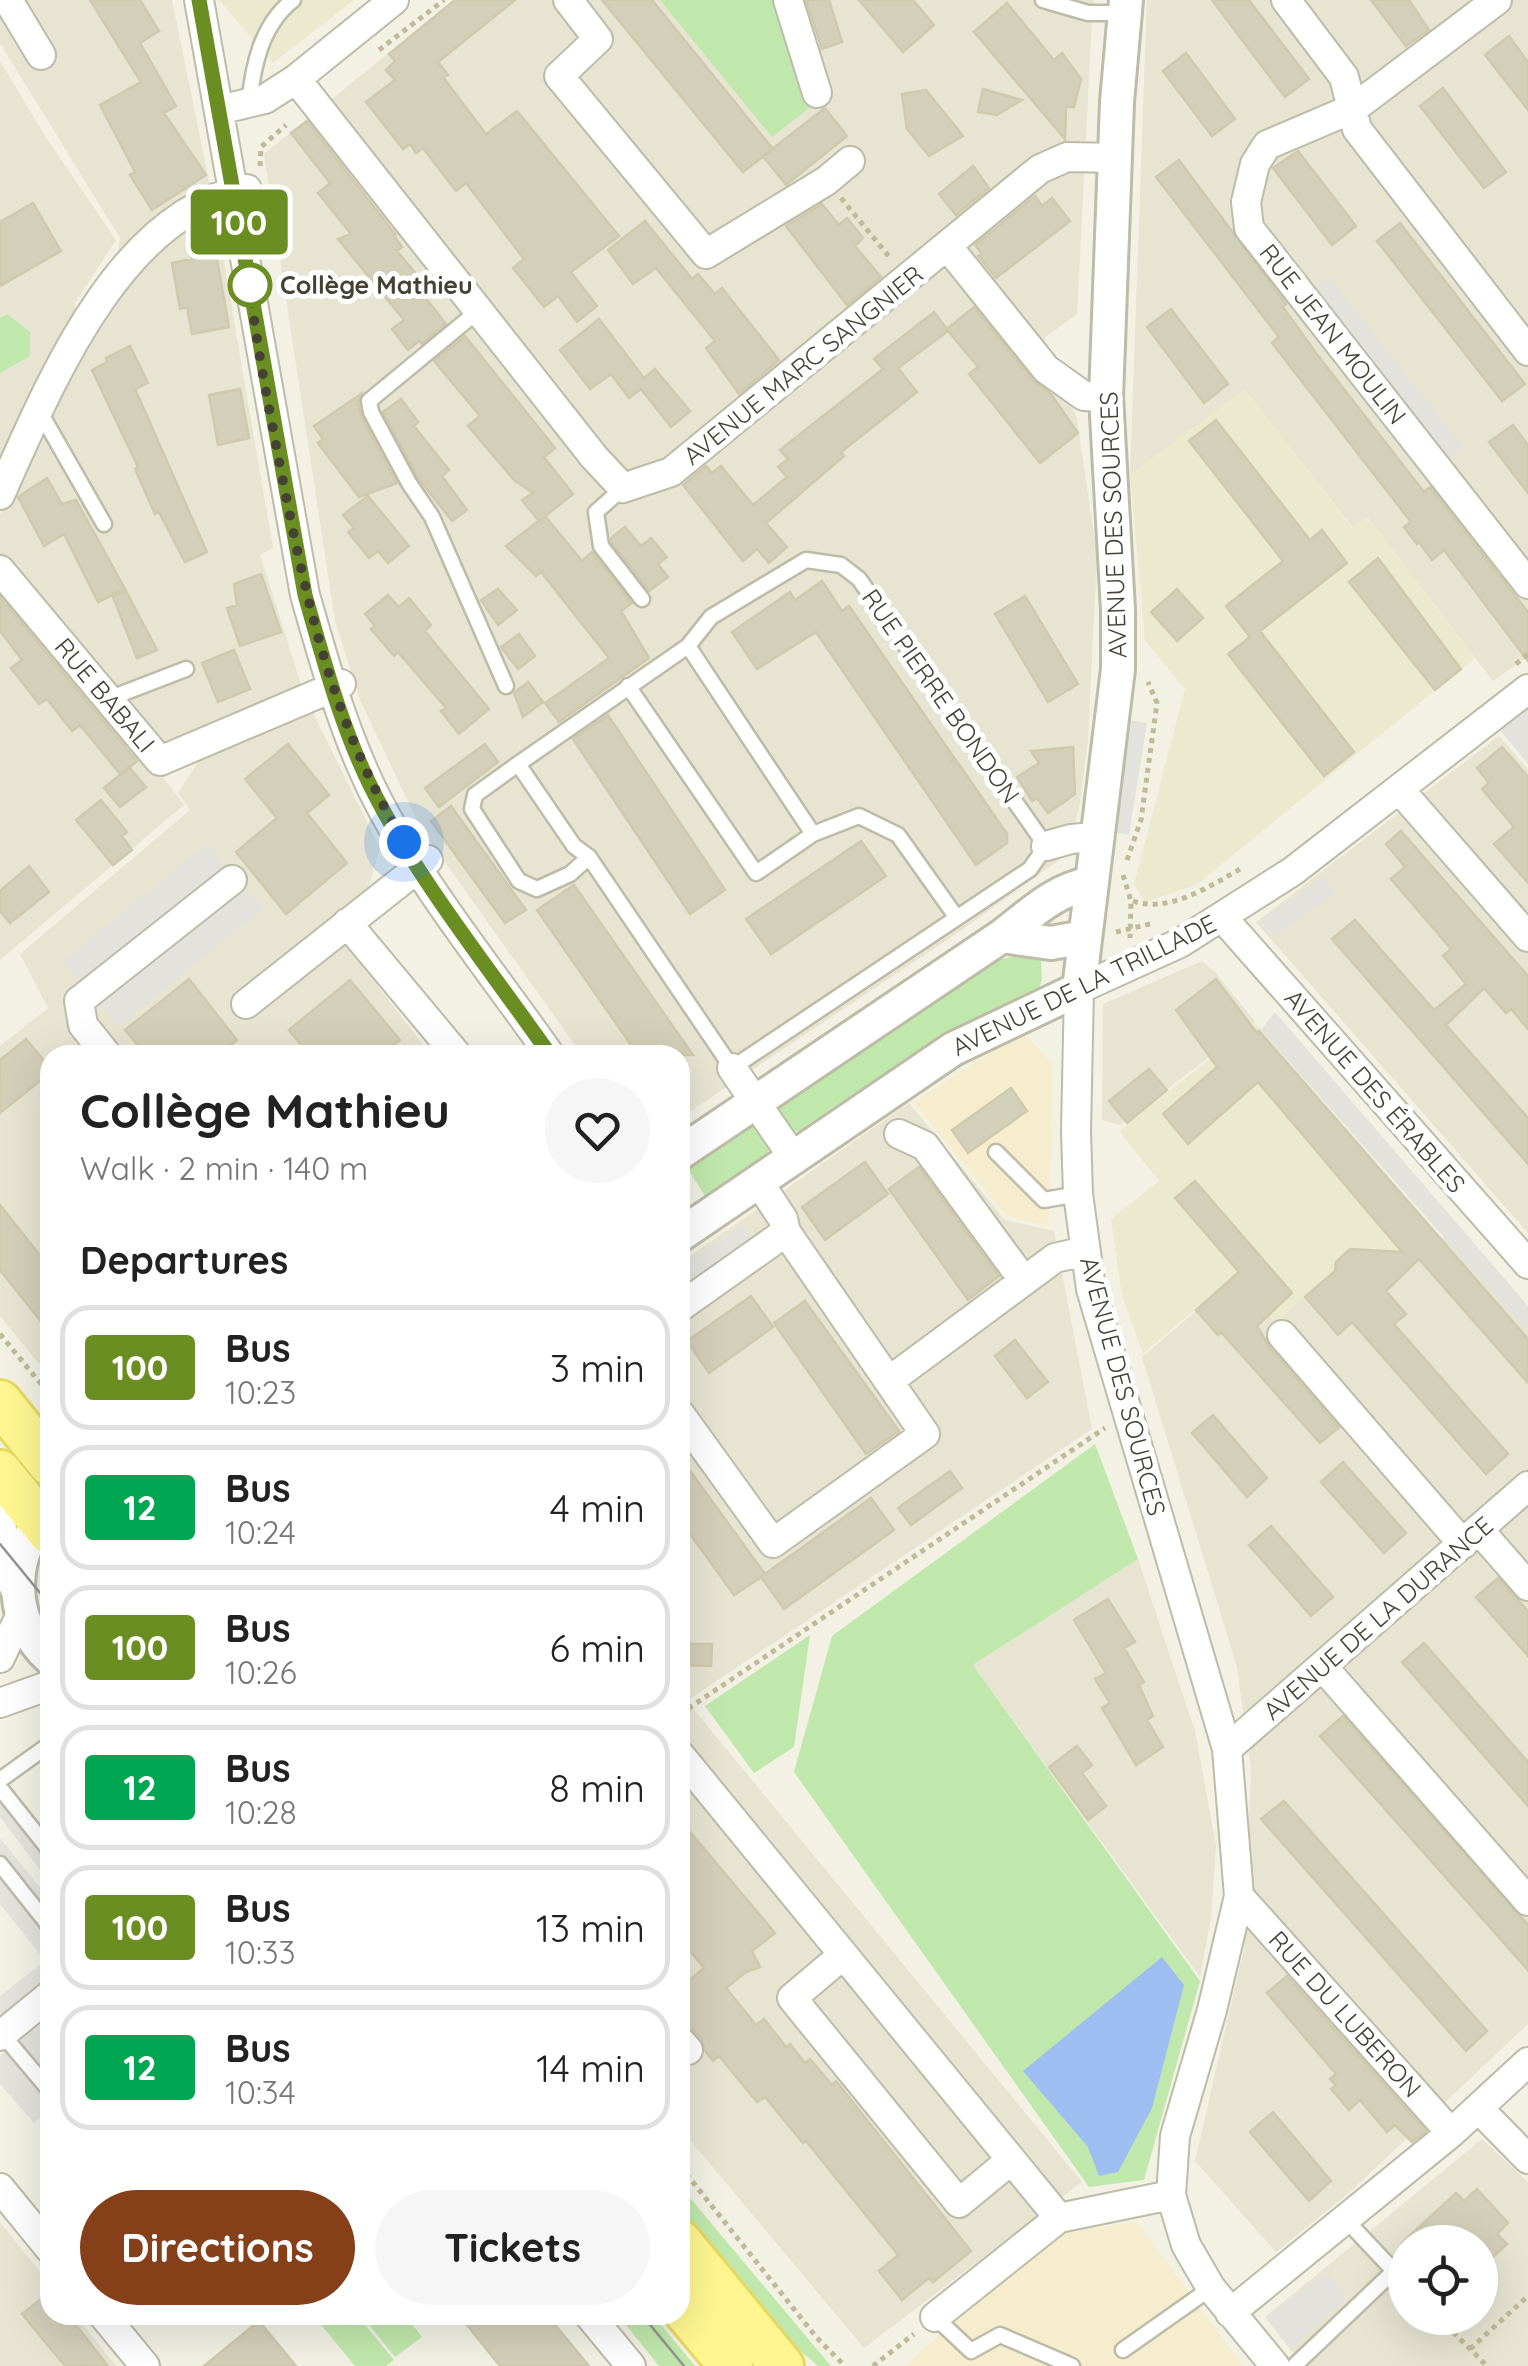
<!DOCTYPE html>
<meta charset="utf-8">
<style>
body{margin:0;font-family:Quicksand,sans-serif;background:#f6f6f6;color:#222;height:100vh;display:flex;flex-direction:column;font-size:38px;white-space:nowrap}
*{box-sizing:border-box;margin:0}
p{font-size:32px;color:#767676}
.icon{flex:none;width:55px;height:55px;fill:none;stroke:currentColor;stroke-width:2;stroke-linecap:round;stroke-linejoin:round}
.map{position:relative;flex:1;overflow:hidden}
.side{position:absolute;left:40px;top:1045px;width:650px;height:1280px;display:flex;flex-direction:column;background:#fff;border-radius:30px;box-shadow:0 10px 40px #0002}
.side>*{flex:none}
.badge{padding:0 20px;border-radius:8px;font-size:35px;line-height:65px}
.tools{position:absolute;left:1388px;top:2225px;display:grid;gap:20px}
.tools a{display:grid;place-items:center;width:110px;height:110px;border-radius:50%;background:#fff;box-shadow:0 10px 40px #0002;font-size:50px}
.you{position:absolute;width:50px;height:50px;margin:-25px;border:8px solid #fff;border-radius:50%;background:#1a73e8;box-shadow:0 0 0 15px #1a73e833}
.map>.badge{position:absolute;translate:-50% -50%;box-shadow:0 0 0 5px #fff}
h2{padding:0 40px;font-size:38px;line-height:90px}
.round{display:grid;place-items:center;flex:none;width:105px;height:105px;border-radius:52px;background:#f6f6f6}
.overview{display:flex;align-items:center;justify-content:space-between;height:170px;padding:0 40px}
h1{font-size:48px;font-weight:700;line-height:75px}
.cta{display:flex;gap:20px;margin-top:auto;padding:20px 40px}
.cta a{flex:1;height:115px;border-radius:60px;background:#85401a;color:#fff;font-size:40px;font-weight:700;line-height:115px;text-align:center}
.cta a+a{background:#f6f6f6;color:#222}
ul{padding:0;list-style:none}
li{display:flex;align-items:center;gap:30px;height:125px;margin:0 20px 15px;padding:0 20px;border:5px solid #e0e0e0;border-radius:30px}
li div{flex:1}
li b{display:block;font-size:38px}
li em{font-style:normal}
li .badge{min-width:110px;font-weight:700;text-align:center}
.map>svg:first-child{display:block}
.residential{fill:#e7e4d2;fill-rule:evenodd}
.commercial{fill:#f5edce}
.education{fill:#eceace}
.green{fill:#c0e8ac}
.parking{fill:#e3e2dd}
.water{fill:#9ebef1}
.building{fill:#d4cfb9;stroke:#cfc9ad;stroke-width:2.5}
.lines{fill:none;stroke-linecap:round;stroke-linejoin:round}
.service-casing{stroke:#bebba7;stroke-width:19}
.minor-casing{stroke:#bebba7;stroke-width:32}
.tertiary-casing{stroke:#bebba7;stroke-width:38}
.primary-casing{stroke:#e5d95f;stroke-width:48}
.path{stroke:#c0ba98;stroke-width:5;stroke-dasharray:5 5;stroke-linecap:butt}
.service{stroke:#fff;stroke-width:14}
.minor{stroke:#fff;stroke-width:28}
.tertiary{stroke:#fff;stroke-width:32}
.primary{stroke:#fff691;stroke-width:42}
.tram{stroke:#949494;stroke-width:2.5}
.line-casing{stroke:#fff;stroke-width:22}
.line{stroke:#6b8e23;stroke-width:15}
.walk{stroke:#454234;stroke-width:10;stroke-dasharray:0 18}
.stop-dot{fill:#fff;stroke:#6b8e23;stroke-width:5}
.labels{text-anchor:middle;stroke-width:10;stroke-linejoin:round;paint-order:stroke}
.stop-label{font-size:25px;font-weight:bold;fill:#454234;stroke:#fff;text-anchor:start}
.street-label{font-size:25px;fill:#454234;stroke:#fff}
</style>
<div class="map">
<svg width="1528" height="2366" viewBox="0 0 1528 2366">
<rect width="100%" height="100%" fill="#f2f1e4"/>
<path class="residential" d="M0 0H172L217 221 273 548 260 555 301 684 163 748 149 759 184 805 0 960V515L111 303 120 238 0 43Z
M454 0H1093L1077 314 1044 338 1077 419 1097 555 1088 741 1079 809 1066 855 959 932 680 1118V1055H582L420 827 360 700 335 621 264 154Z
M1147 0H1528V656L1493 681 1368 518 1353 528 1245 390 1130 475Z
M0 61 45 136 116 240 75 303 76 327 0 468Z
M313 713 380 848 350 950 431 1055H50V1377L0 1316V1046L48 1008 20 954 190 810 178 793 200 759Z
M1499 736 1528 769V1233L1256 922Z
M1202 961 1216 973 1255 1022 1120 1125 1102 1120 1103 1004Z
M909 1103 1005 1220 1054 1231 1092 1429 687 1701 1082 2182 864 2348 680 2128V1263Z
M1445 1235 1528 1330V2024L1351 2191 1276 2252 1195 2161 1244 1948 1251 1771 1237 1667 1142 1357 1236 1277 1276 1323 1302 1297 1338 1337Z
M1138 1559 1195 1731 1216 1845 1211 1919 1200 1977 973 1665Z
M1482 2139 1528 2182V2366H1303L1265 2317ZM1405 2242H1480V2318H1405Z
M0 2222 50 2284V2315H75L116 2366H0Z"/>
<path class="commercial" d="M1023 1032 1053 1064 1049 1226 1006 1216 913 1102Z
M1137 2222 1243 2366H904L1058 2233Z"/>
<path class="education" d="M219 0H354L273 63Z
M1245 389 1352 528 1367 517 1475 658 1196 885 1145 902 1134 884 1185 689 1145 641 1130 475Z
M1255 1023 1442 1238 1337 1336 1302 1297 1276 1322 1237 1273 1143 1354 1122 1296 1111 1219 1159 1181 1119 1131Z"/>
<path class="green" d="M660 0H780L813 105 772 137Z
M7 314 30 332V356L0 373V318Z
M1029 953 1041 959 1042 981 1036 993 936 1043 801 1132 788 1131C777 1119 775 1110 782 1095L998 960Z
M744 1124H755L769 1145 767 1160 715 1199 705 1196 686 1166Z
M1095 1444 1138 1559 973 1665 1200 1981 1144 2180 1089 2187 794 1772 832 1636Z
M810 1635 794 1747 754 1773 705 1706Z
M680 2186 831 2366H818L766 2322 680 2218Z
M313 2315H357L394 2360 386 2366H355Z
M361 2315H405L422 2337 395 2357Z
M618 2315H653L695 2366H659Z"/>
<path class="parking" d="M1329 277 1463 447 1444 462 1311 291Z
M1528 707V764L1500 730Z
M1124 719 1147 723 1129 835 1106 831Z
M206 845 263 908 118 1026 63 961Z
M1323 877 1334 894 1272 938 1260 921Z
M1275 1012 1528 1306V1332L1261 1030Z
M742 1225 754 1243 680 1294V1267Z
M0 1799 45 1856 50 1853V1883L0 1817Z
M0 1838 50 1900V1955L44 1959 0 1904Z
M45 1961 50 1967V1982L0 2021V1996Z
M50 2016V2110L34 2123 0 2084V2056Z
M1328 2273 1347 2298 1291 2349 1267 2316Z"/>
<path class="water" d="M1162 1957 1184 1985 1152 2108 1118 2172 1099 2176 1088 2147 1023 2071Z"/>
<path class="building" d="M90 0H140L159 31 140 43 176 106 164 113 206 175 152 210 130 175 135 172 100 105 141 82Z
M455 0H515L438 62 448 75 443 77 486 134 517 111 619 236 571 272 597 306 577 322 558 296 544 307 513 268 524 259 466 183 456 191 423 148 416 153 410 144 403 149 366 102 395 80 386 70 395 61 389 54Z
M602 0H652L773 149 743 172Z
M806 0H829L842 42 822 49Z
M859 0H913L934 25 903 52Z
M1212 0H1249L1309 79 1285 97Z
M1371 0H1409L1429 30 1406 46Z
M1007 3 1054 60 1062 53 1081 79 1074 107H1066L1065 139 974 32Z
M1509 36 1528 62V110L1485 55Z
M1186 53 1235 119 1212 136 1163 71Z
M1443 88 1506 172 1484 188 1420 106Z
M983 89 1022 100 997 115 978 112Z
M926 90 963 136 929 156 907 129 902 94Z
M825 108 847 136 786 185 763 156Z
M307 121 396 235 394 236 402 247 397 251 426 286 420 291 446 324 422 344 419 341 408 350 392 329 404 320 338 239 351 234 318 193 330 183 291 133Z
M1298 151 1356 226 1332 245 1273 168Z
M1179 160 1286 304 1283 307 1319 357 1424 492 1430 487 1528 612V661L1444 550 1432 560 1419 542 1417 544 1404 527 1411 522 1272 343 1279 337 1156 177Z
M973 166 989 188 956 215 939 194Z
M1035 196 1042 206 1052 198 1070 221 996 278 978 256 982 254 975 245Z
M33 203 61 251 0 286V222Z
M822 204 839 225 847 218 863 238 855 246 881 277 847 305 786 226Z
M645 221 692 279 698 274 715 294 722 288 779 360 739 394 706 348 715 341 656 268 633 284 608 250Z
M1400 223 1525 384 1502 401 1377 241Z
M213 237 229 327 192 334 187 307 180 309 172 263 192 259 188 241Z
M974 307 1033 380 1051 394 1078 433 1040 463 969 374 978 367 948 331 898 368 917 392 841 452 844 456 766 523 787 547 769 563 757 549 743 561 683 485 706 466 712 473 721 466 753 505 787 477 778 467 788 459 780 450 883 369 874 359 934 312 947 329Z
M1171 309 1228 384 1204 403 1147 327Z
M599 319 644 378 655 369 690 411 671 427 641 389 629 398 611 374 590 389 560 350Z
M465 336 555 448 544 457 573 494 539 521 522 500 533 493 514 480 468 426 480 416 434 361Z
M130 346 148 383 135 389 207 552 185 562 159 512 155 514 135 469 138 467 92 370 107 362 106 358Z
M240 389 249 438 218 445 209 395Z
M361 394 358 402 361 416 397 483 359 497 318 443 323 439 314 426Z
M401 399 418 422 414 426 449 470 442 476 467 510 452 521 418 478 383 412Z
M1216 420 1310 540 1322 530 1347 563 1260 631 1354 752 1324 776 1228 654 1250 637 1226 606 1283 561 1189 441Z
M1513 425 1528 445V493L1489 442Z
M47 478 62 504 76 500 125 589 98 602 64 534 44 546 18 497Z
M368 496 409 546 388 563 378 551 369 558 348 532 354 528 343 515Z
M545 516 582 561 592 552 632 603 621 611 649 658 559 722 545 703 609 658 541 572 536 576 506 546Z
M625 527 641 546 651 538 667 557 658 564 668 577 649 591 611 542V538Z
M1378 558 1461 669 1435 690 1349 582Z
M261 574 281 632 240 646 227 608 237 605 234 584Z
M822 581 842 611 849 606 955 759 951 761 956 760 1007 834V843L976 865 816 632 757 669 732 632 790 592 795 600Z
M498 589 517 610 498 625 481 600Z
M1177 589 1203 618 1177 641 1151 612Z
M126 591 157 650 137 658 113 597Z
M388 595 399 607 409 598 431 625 425 631 489 709 459 734 441 711 446 708 398 652 394 656 371 629 375 626 365 614Z
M1025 596 1078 684 1048 702 995 614Z
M0 597 137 761 121 775 80 725 72 731 47 699 39 704 11 668 22 660 0 631Z
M519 634 535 656 518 669 501 647Z
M234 650 250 689 218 702 202 663Z
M528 682 543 702 523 717 514 693Z
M608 715 725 890 690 914 573 739Z
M288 744 329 795 307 813 347 863 286 914 236 852 277 818 245 779Z
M485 744 498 762 439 807 425 788Z
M1073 747 1075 794 1048 813 1037 798 1032 801 1017 777 1039 763 1031 751Z
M1502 747 1528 777V883L1494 844 1514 827 1482 789 1489 783 1477 768Z
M129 767 146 787 120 807 104 788Z
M101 800 127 832 122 836 132 850 113 865 76 820Z
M451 806 526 910 505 923 431 821Z
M1401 831 1528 976V1029L1511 1009 1506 1013 1484 988 1446 1025 1528 1118V1164L1332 939 1355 920 1434 1010 1466 984 1443 956 1451 949 1391 879 1405 867 1386 844Z
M861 841 886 876 771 954 746 919Z
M29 866 49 892 10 923 0 911V891Z
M574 885 693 1055H638L537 910Z
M189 979 237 1040 219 1055H146L125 1030Z
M1216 979 1257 1033 1259 1031 1528 1339V1383L1419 1259 1386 1291 1406 1314 1394 1324 1508 1454 1486 1474 1352 1322 1338 1335 1305 1297 1335 1271 1336 1262 1350 1249 1402 1252 1258 1082 1188 1144 1163 1114 1217 1067 1176 1010Z
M350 980 400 1040 381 1055H309L289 1030Z
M26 1039 50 1068V1073L0 1113V1060Z
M1149 1069 1167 1090 1127 1123 1109 1101Z
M1011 1088 1027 1111 968 1153 952 1130Z
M865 1162 888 1194 825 1240 802 1207Z
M919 1167 999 1276 968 1300 889 1189Z
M1195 1181 1292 1293 1257 1326 1269 1346 1339 1427 1320 1443 1221 1332 1218 1335 1196 1310 1239 1272 1175 1198Z
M0 1205 50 1268V1333L0 1270Z
M751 1296 773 1327 709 1373 687 1341Z
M805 1301 899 1431 866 1454 774 1323Z
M1015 1340 1048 1382 1027 1398 995 1356Z
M1213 1415 1267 1478 1247 1497 1192 1433Z
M680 1457 765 1574 871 1498 894 1530 784 1609 761 1577 763 1576 734 1595 680 1520Z
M1343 1462 1406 1533 1384 1553 1321 1482Z
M950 1471 962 1488 911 1525 898 1508Z
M1271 1526 1333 1597 1311 1616 1249 1545Z
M1498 1578 1528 1611V1656L1476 1597Z
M1108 1599 1135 1642 1124 1648 1144 1682 1139 1685 1153 1716 1147 1720 1163 1747 1136 1765 1102 1708 1110 1703 1095 1679 1106 1673 1074 1620Z
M1424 1643 1528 1762V1806L1402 1662Z
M680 1644H712L711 1666 680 1665Z
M1343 1716 1528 1925V1970L1320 1736Z
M1077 1746 1092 1765 1082 1773 1106 1806 1088 1820 1049 1767Z
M1284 1801 1487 2031 1466 2051 1261 1819Z
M680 1820 775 1933 752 1951 760 1967 746 1972 726 1988 756 2025 764 2019 786 2047 790 2044 805 2063 810 2059 832 2085 836 2081 971 2251 933 2282 929 2278 902 2300 879 2271 898 2255 806 2141 803 2143 765 2097 757 2102 719 2056 713 2061 705 2051 701 2038 680 2015V1988L704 1968 680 1939Z
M1287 1976 1426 2131 1412 2142 1395 2125 1387 2132 1360 2100 1349 2110 1331 2089 1336 2085 1330 2079 1336 2074 1267 1993Z
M1273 2112 1331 2181 1309 2201 1250 2132Z
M1477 2189 1508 2223 1497 2234 1507 2244 1480 2269V2242H1403L1456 2193 1464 2201Z
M50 2292V2315H68L108 2366H65L22 2314Z
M459 2315H547L589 2366H500Z
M259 2321 296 2366H204Z"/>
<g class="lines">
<defs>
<path id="service" d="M1043 0 1088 13H1123
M249 104C253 66 261 25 293 0
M478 311 369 401 371 412 409 483 432 517 506 686
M40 412 104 524
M623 488 596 512 601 546 642 599
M806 560 841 565 859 579 1046 846 1030 869 732 1068 589 857 574 846 518 764 688 646 711 617Z
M688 646 813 834 859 816 898 835 957 918
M628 686 756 873 813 834
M108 699 186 669
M518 764 475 795 472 809 519 881 537 889 570 874 589 857
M996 1152 1044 1200 1078 1194
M0 1780 50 1744
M0 1788 50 1851
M0 1864 50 1927
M2 2034 50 2091
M935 2317 971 2351 1000 2335 1072 2366
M1123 2350 1211 2288
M1294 2366 1394 2271 1347 2221"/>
<path id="minor" d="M8 0 41 55
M199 0 305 595C324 661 342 727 372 789 416 879 492 972 550 1055
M568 0 598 39 559 76 706 254 826 181 850 161
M788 0 817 93
M1286 0 1344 77 1357 129 1528 351
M1497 0 1354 108 1267 145 1255 164 1246 202 1249 228 1528 584
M296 79 594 457 623 488 671 472 1040 169 1067 157 1115 158
M219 110 265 99 296 79 394 0
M948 247 1046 369 1084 396 1106 397
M0 495C48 388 118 212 247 189
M0 570 160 761 341 684
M1399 789 1528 937
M1046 846 1071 839 1095 837
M1222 917 1528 1264
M347 923 457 1055
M246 1004 428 860
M107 1055 83 1025 79 1001 232 880
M732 1068 793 1157
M899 1134 925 1146 1024 1281
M680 1307 786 1232
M1282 1335 1463 1544
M889 1381 1055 1258 1085 1251
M680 1414 773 1543 925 1434 786 1232 783 1219 758 1181
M0 1509 6 1571 17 1593
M1479 1530 1528 1586
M0 1658 21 1614
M1322 1666 1528 1901
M0 1703 50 1685
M1227 1749 1528 1486
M680 1755 1059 2218
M1239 1896 1451 2133
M843 1955 792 1998 959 2203 1011 2160
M0 2036 50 1995
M680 2041 688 2050
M1479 2109 1528 2159
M0 2188 50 2249
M1230 2313 1451 2133 1528 2062
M103 2315 145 2366
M589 2315 631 2366
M935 2317 1059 2218 1171 2195
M1275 2366 1211 2288 1186 2245 1171 2195 1175 2136 1212 2010 1239 1896 1227 1749 1091 1289 1078 1194 1076 1131 1079 989 1180 943 1293 871 1528 689"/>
<path id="tertiary" d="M1002 936 1051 943 1084 937
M680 1153 1002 936C1032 913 1053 891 1091 883
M680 1235 953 1049 1079 989 1118 669V610L1106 397 1117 102 1126 0
M50 1512C8 1549 7 1621 50 1658"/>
<path id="primary" d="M0 1402 50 1464
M0 1472 50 1533
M680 2242 782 2366
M680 2305 731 2366"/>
</defs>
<use href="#service" class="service-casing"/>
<use href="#minor" class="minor-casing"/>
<use href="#tertiary" class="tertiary-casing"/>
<use href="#primary" class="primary-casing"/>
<path class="path" d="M379 50 444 0
M260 166 261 147 286 125
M841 198 891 259
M1516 664 1528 654
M1127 860 1141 820 1157 703 1148 682
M1123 875 1131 901 1130 938
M1133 901C1168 914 1212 885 1242 868
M1116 932 1154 923
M0 1334 50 1395
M680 1714 1105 1428
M680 2166 817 2338 845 2366
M1439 2318 1487 2366
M1470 2349 1528 2296
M873 2366 914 2334"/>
<use href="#service" class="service"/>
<use href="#minor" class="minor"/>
<use href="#tertiary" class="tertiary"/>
<use href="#primary" class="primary"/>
<path class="tram" d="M0 1544 50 1605
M642 2315 684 2366"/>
</g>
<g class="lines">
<defs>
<path id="line" d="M199 0 305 595C324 661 341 727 372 789 417 879 492 972 550 1055"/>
</defs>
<use href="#line" class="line-casing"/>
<use href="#line" class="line"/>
<path class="walk" d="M250 285C256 345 269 407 280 466 307 603 331 720 404 842"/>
</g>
<circle class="stop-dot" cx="250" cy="285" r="20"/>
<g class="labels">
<g class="stop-label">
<text x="280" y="294">Collège Mathieu</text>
</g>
<g class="street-label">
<text transform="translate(1333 334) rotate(52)" y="9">RUE JEAN MOULIN</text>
<text transform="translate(803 365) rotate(-39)" y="9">AVENUE MARC SANGNIER</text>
<text transform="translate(1113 525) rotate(-92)" y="9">AVENUE DES SOURCES</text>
<text transform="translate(105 695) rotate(50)" y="9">RUE BABALI</text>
<text transform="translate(941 696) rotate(55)" y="9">RUE PIERRE BONDON</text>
<text transform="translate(1084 985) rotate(-26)" y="9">AVENUE DE LA TRILLADE</text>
<text transform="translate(1375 1091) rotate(49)" y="9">AVENUE DES ÉRABLES</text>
<text transform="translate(1123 1386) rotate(75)" y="9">AVENUE DES SOURCES</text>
<text transform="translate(1378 1618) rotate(-41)" y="9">AVENUE DE LA DURANCE</text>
<text transform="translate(1345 2014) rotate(48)" y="9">RUE DU LUBERON</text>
</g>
</g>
</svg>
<div class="tools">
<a><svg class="icon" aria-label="locate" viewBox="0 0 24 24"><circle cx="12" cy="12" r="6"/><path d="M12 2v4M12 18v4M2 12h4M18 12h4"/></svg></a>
</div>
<div class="you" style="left:404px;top:842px"></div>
<b class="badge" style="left:239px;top:222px;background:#6b8e23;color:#fff">100</b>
<section class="side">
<div class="overview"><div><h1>Collège Mathieu</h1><p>Walk · 2 min · 140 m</p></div><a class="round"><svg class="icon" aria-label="heart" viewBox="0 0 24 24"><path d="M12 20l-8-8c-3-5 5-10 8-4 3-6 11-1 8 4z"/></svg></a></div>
<h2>Departures</h2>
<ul>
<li><span class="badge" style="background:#6b8e23;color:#fff">100</span><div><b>Bus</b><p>10:23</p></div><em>3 min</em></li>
<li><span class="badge" style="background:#00a651;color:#fff">12</span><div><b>Bus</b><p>10:24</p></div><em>4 min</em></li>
<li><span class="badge" style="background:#6b8e23;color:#fff">100</span><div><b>Bus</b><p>10:26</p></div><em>6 min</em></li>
<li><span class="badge" style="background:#00a651;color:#fff">12</span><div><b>Bus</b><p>10:28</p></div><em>8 min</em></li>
<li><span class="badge" style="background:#6b8e23;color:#fff">100</span><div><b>Bus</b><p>10:33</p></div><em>13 min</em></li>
<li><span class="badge" style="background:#00a651;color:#fff">12</span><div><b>Bus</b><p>10:34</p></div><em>14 min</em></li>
</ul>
<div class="cta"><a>Directions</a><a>Tickets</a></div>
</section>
</div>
